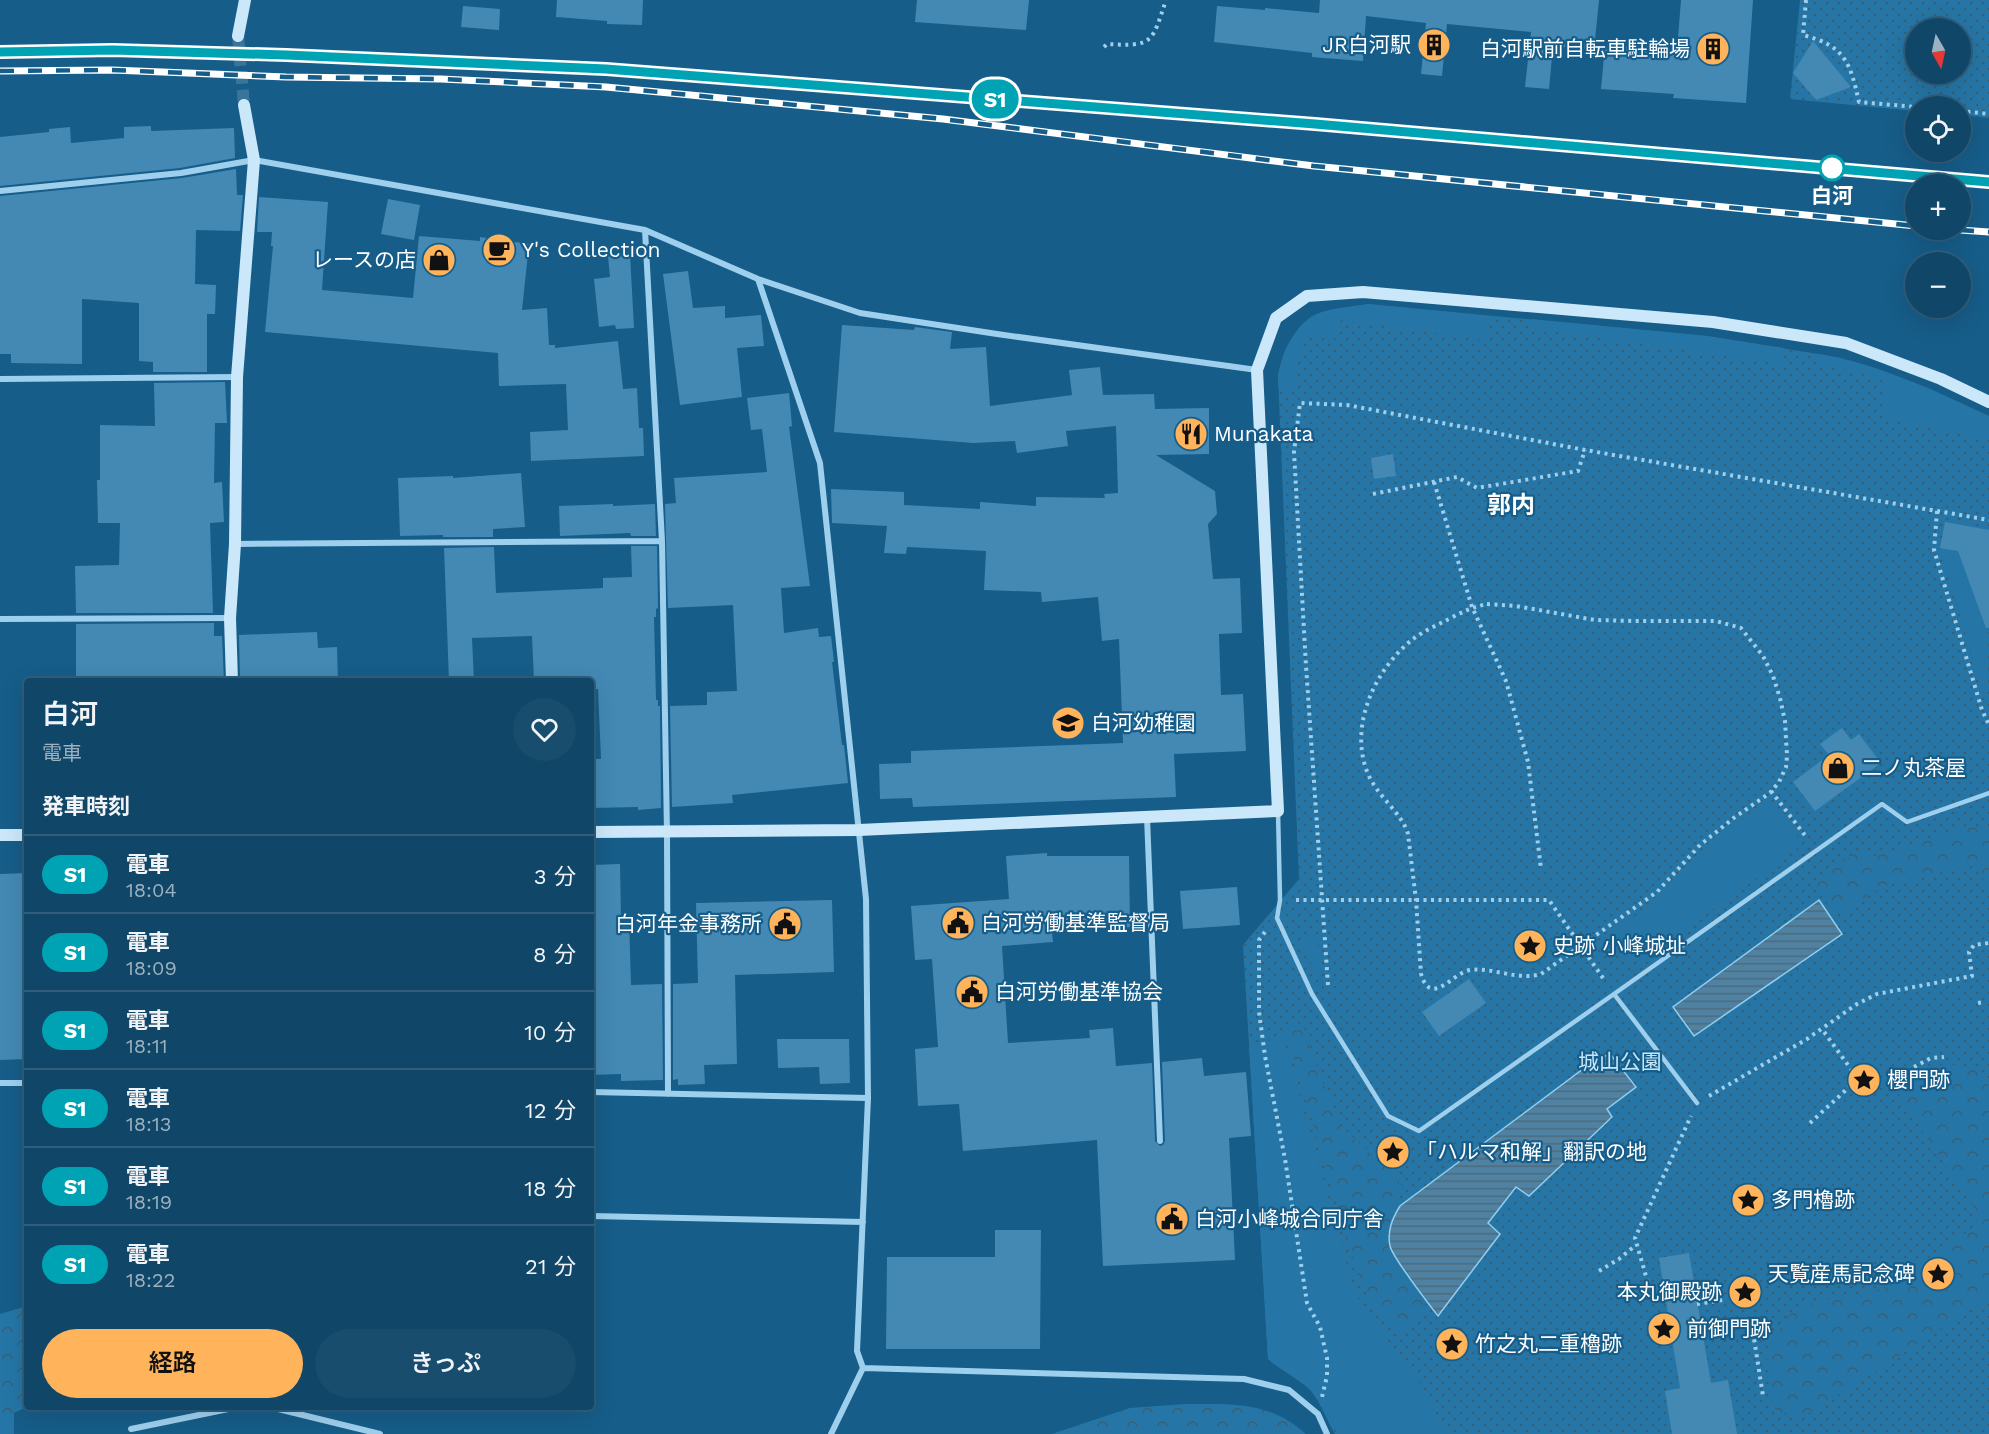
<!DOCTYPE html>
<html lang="ja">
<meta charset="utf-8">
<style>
body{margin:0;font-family:"Work Sans","Noto Sans JP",sans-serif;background:#194d6d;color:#f1f3f6;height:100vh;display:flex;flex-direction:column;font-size:22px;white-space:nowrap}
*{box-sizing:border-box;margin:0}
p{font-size:20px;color:#9cb1c0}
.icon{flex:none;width:33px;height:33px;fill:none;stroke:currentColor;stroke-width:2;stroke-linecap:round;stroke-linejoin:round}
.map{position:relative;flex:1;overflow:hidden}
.sheet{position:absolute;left:24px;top:678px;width:570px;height:732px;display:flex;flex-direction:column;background:#104667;border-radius:6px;box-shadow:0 6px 24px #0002,0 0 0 2px #305e7b}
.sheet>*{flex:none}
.badge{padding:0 12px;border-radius:20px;font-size:21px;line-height:39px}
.needle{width:39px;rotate:171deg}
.fabs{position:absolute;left:1905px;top:18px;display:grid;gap:12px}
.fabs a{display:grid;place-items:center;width:66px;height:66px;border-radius:50%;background:#104667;box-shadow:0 6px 24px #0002,0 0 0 2px #305e7b;font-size:30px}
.map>.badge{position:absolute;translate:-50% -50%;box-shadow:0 0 0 3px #fff}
h2{padding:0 18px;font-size:22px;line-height:54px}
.round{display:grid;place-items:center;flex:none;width:63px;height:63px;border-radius:32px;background:#194d6d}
.overview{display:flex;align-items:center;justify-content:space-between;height:102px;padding:0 18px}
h1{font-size:28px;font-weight:600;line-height:45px}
.button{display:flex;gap:12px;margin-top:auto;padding:12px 18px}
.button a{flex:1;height:69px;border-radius:36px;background:#ffb35b;color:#111;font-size:24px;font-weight:600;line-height:69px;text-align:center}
.button a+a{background:#194d6d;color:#f1f3f6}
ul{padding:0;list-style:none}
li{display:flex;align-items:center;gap:18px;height:78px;padding:0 18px;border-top:2px solid #305e7b}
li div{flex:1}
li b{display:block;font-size:22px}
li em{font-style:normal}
li .badge{min-width:66px;font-weight:700;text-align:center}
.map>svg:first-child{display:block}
.grass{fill:url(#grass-dots);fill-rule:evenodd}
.forest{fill:url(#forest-crowns)}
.garden{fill:#2576a6}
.water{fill:url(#water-rules);stroke:#90cef1;stroke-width:1.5}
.building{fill:#4389b4}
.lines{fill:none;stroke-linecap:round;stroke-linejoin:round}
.secondary-tunnel{stroke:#39759b;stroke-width:12;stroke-dasharray:12 6;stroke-linecap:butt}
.path{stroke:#9ed0ee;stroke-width:4;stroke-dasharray:3 4.5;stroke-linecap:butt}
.lane{stroke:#9ed0ee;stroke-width:4.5}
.street{stroke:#9ed0ee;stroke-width:6}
.secondary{stroke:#cbe8fa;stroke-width:12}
.rail-casing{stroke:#fff;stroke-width:7}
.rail{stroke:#165d89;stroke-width:4.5;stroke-dasharray:14;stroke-linecap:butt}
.line-casing{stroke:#fff;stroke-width:14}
.line{stroke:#00a3b4;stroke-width:9}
.stop-dot{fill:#fff;stroke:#00a3b4;stroke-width:3}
.labels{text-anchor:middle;stroke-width:4.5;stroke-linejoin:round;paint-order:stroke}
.poi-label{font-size:21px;fill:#fff;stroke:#165d89;text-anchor:start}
.stop-label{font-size:21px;font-weight:bold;fill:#fff;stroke:#165d89}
.park-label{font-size:21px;fill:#c4e6fa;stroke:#165d89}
.quarter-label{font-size:24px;font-weight:bold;fill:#fff;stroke:#165d89}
</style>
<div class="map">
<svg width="1989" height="1434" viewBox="0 0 1989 1434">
<defs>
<pattern id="grass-dots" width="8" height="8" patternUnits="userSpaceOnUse" patternTransform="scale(1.5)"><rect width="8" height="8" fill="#2576a6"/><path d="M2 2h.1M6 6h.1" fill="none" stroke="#3a5f74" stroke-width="1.8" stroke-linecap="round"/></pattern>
<pattern id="forest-crowns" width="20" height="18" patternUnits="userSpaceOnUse" patternTransform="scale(1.5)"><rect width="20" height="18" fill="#2576a6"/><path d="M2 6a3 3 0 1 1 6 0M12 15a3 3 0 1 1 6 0" fill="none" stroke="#3a5f74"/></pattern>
<pattern id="water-rules" width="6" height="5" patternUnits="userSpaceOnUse" patternTransform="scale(1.5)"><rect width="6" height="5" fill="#4f82a2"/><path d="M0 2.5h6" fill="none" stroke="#4e6a7b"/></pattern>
</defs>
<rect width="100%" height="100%" fill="#165d89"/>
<path class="grass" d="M1800 0H1989V118L1961 115 1960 106H1916L1915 111 1790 99ZM1916 28H1960V74H1916Z
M1368 304 1707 336 1837 357 1926 387 1989 416V1434H1335C1327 1421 1321 1403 1311 1391 1298 1377 1281 1371 1268 1359L1243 945 1299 879 1278 375C1285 351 1295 320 1322 312 1337 308 1353 307 1368 304Z"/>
<path class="forest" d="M1989 827V888L1976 868 1969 865 1881 887 1843 911 1832 910 1816 887V881L1858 852 1863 851 1867 857 1875 856 1965 828Z
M1294 1021 1300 1024 1304 1028 1337 1122 1401 1183C1402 1199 1397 1201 1390 1215 1385 1227 1386 1238 1389 1250L1427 1308 1424 1317 1400 1332 1393 1331 1364 1290 1360 1281 1285 1030 1287 1024Z
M1948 1064 1979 1070 1989 1086V1298L1812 1412 1801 1415 1778 1412 1773 1406 1766 1354 1769 1344 1793 1310 1818 1300 1867 1293 1883 1288 1975 1227 1977 1219 1974 1208 1899 1095 1901 1084 1932 1066Z
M27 1306V1407L14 1413V1434H0V1314Z
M1186 1404C1233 1404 1269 1401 1306 1434H1052L1130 1408Z"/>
<path class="garden" d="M1368 304 1488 316 1485 340 1341 320 1338 339 1303 335 1293 389 1278 387C1277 360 1292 326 1318 314 1332 307 1353 307 1368 304Z
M1531 319 1707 336 1784 348 1782 364 1529 328Z
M1818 354C1874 362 1935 391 1986 415L1989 416V440L1882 418 1886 379 1860 371 1816 366Z
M1945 521 1989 528 1988 708 1940 550Z
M1767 800 1770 801 1798 838 1799 844 1797 849 1644 959 1635 961 1627 960 1611 936 1613 932 1672 889 1709 845Z
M1316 933 1322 989 1301 940V935Z
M1283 1038 1355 1293 1393 1348 1412 1370 1447 1434H1339L1312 1390 1274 1364 1268 1358 1249 1044Z"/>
<path class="water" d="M1819 900 1842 934 1694 1036 1673 1007Z
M1611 1055 1636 1087 1607 1109 1612 1117 1529 1196 1516 1187 1488 1223 1500 1234 1438 1316C1428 1303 1393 1258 1390 1246 1387 1231 1392 1219 1400 1206L1599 1057Z"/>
<path class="building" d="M557 0H643L642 25 607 24V21L556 17Z
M917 0H1029L1026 30 915 22Z
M1320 0H1599L1594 50 1553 46 1549 89 1525 87 1531 32 1447 24 1442 76 1421 74 1426 23 1366 16 1363 61 1312 57V53L1214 42 1217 6 1265 10V8L1319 13Z
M1681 0H1753L1746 103 1673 98 1674 94 1601 89 1605 45 1677 50Z
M463 6 500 9 499 30 461 27Z
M1813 41 1851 87 1816 100 1793 73Z
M151 126V131L234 128 235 158 180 168 0 186V137L49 132V129L70 127 71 143 124 138V127Z
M236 169 237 195H243L240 231 196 230 195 284 216 285 215 314H207V372H153V362L139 361V303L82 299V364L11 363V354H0V196L182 178Z
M259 197 328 202 322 290 413 298 419 236 480 241V237L529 244 522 310 547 308 549 345H555V348L618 341 623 389 637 388 639 428H643L644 456 531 461 530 432 568 430 566 384 499 386 498 353 265 332 273 246H271L272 232H257Z
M388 199 420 205 414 240 381 234Z
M630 254 634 328 616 329 615 325 599 327 594 279 610 277 608 256Z
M688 271 693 308 725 306V318L761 315 764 346 737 348 742 397 680 405 663 274Z
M842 325 914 330 915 327 952 332 950 349 986 347 990 406 1072 395 1069 370 1100 367 1103 395 1154 394 1155 409 1209 408V454L1156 455 1215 491 1217 514 1208 524 1213 579 1240 578 1242 633 1219 634 1221 695 1243 694 1246 751 1174 754 1176 797 913 807 912 798 880 799 879 764 911 763V751L1123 743 1119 639 1102 641 1098 597 1042 602 1041 592 984 590 986 551 907 547 906 554 884 553 887 526 832 523 831 489 904 492V505L980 509V502L1036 506V497L1105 498 1104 494 1118 493 1116 426 1066 431 1068 446 1017 453 1015 441 973 443 834 432Z
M225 382 227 423H215L214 483 222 482 224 522 210 523 213 613H76L75 566 119 565 120 523H98L97 480H100V425L155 426 154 383Z
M789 393 792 426 789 427 810 586 781 588 784 633 818 628 819 637 831 636 834 662H832L842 745H844L848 783 732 795 733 803 672 807 670 706 707 705V692L737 691 733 605 668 608 665 504 676 503 674 478 767 472 762 429 751 430 747 398Z
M1393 454 1396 476 1374 479 1371 458Z
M521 473 525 527 493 529V537H443V535L400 536 398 478 453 476V478Z
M613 504V506L655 504 656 536H631L630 533 560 536 559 506Z
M1945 522 1989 530V628H1986L1958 551 1940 548Z
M631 546H657L658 608 656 609V617H654L656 700H658V706H660L661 808 638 810V807L591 808V783H595V759H601L598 689H594L593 681H534L532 636 472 638 474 681H449L444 548 494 547 496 593 603 588V578L632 577Z
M214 623V636H222L224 681H76V624Z
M317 632 318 648 337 647 338 681H240L239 635Z
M1842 728 1851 740 1859 734 1881 763 1815 811 1793 782 1829 755 1820 744Z
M1047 853V856H1129L1130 927 1052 932 1053 942 1002 946 1008 1043 1090 1038 1089 1030 1113 1028 1116 1066 1152 1063 1155 1141 1160 1146 1163 1145 1165 1141 1162 1062 1202 1058 1204 1076 1246 1072 1251 1136 1229 1138 1235 1260 1103 1266 1097 1140 963 1151 959 1104 918 1106 915 1049 938 1047 932 959 915 960 911 906 1009 899 1006 856Z
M620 864 621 919 629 918 631 985 662 984 663 1080 621 1081V1074L591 1075V865Z
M27 873V1059L0 1060V874Z
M1237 887 1240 925 1183 929 1180 891Z
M832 900 834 972 735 975 737 1064 704 1065 705 1084 678 1085V1079L673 1080V984L698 983 696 903Z
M1469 979 1486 1003 1439 1036 1422 1012Z
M777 1039H849L850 1083 820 1084 819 1067 778 1068Z
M995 1230H1041L1040 1349H886L887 1257H995Z
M1689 1253 1711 1383 1728 1380 1737 1434H1672L1665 1391 1680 1388 1659 1258Z"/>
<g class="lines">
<path class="secondary-tunnel" d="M238 36 244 105"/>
<path class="path" d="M1806 0 1803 35C1845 46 1850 62 1859 102L1916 107
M1104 47 1107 44C1154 47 1152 42 1166 0
M1960 111 1989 114
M1434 482 1472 607 1506 681 1528 762 1541 869
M1373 494 1457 477 1477 488 1578 471 1585 450
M1937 511 1934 550 1982 710 1989 725
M1487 604 1516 606 1595 620 1634 621H1716L1741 628 1763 656 1773 676 1780 698 1785 721 1787 756 1786 767 1779 782 1770 793 1735 817 1700 845 1657 892 1541 974C1517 981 1493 967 1470 970 1452 973 1431 1008 1421 974L1416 900 1408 834C1402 813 1378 797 1368 774 1348 726 1375 669 1413 639 1424 631 1437 625 1449 619 1462 612 1473 607 1487 604Z
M1771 791 1807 838
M1296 900H1549L1605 981
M1265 932 1259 940V1012L1265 1056 1285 1159 1307 1303 1320 1327 1327 1358V1376L1322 1397
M1328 985 1306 666 1294 452 1300 403 1347 405 1585 450 1989 520
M1978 1003 1984 1002
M1914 1067 1931 1058 1944 1057
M1709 1096 1807 1039 1857 1004 1877 994 1972 976 1969 952 1974 945 1989 943
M1810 1123 1858 1079 1822 1029
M1750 1195 1751 1196
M1599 1271 1619 1259 1636 1245
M1652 1297 1635 1238 1691 1116
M1697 1304 1723 1300
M1753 1332 1763 1396"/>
<path class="lane" d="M1278 811 1280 900 1277 918 1312 994 1388 1116 1419 1131 1614 994 1697 1103
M1614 994 1882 804 1907 822 1989 793"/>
<path class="street" d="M0 191 181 173 254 160 645 230 758 279 860 313 997 334 1257 370
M645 230 662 541 667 833 668 1094
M758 279 820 463 866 899 868 1098 857 1351 863 1368 831 1434
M0 379 237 377
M235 544 662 541
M0 619 230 618
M1147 817 1160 1141
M0 1083H27
M591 1092 868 1098
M591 1216 863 1222
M863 1368 1244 1379 1289 1390 1318 1414 1327 1434
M270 1407 380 1434
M131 1429 238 1407"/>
<path class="secondary" d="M238 36 245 0
M232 681 230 618 235 544 237 377 254 160 244 105
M591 832 859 830 1278 811 1257 370 1276 318 1307 296 1363 292 1713 322 1846 343 1941 379 1989 402
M0 835H27"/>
<defs>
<path id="rail" d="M0 52 113 50 286 55 606 69 1315 125 1989 182
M0 71 112 70 286 77 441 79 606 87 943 119 1314 166 1916 226
M1960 230 1989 232"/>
</defs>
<use href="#rail" class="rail-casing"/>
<use href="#rail" class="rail"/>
</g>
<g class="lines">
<defs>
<path id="line" d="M0 52 113 50 286 55 606 69 1315 124 1989 182"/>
</defs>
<use href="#line" class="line-casing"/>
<use href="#line" class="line"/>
</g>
<defs>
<symbol id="building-disc" viewBox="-11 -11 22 22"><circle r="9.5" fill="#ffb35b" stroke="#165d89"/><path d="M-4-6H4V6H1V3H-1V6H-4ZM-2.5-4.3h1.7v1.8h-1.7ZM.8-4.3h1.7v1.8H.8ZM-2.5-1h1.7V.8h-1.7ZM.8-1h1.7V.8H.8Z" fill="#111"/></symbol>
<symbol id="cafe-disc" viewBox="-11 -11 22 22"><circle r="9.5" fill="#ffb35b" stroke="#165d89"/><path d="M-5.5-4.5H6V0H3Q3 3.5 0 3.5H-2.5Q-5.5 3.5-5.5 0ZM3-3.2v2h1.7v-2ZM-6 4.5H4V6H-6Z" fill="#111"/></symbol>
<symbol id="shop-disc" viewBox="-11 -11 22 22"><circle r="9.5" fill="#ffb35b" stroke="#165d89"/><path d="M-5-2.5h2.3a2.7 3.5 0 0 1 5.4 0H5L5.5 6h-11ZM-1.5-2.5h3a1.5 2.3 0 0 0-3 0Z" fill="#111"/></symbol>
<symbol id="restaurant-disc" viewBox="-11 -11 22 22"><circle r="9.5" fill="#ffb35b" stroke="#165d89"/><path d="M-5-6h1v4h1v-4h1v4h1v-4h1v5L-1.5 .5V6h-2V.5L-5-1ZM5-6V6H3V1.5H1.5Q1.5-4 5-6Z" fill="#111"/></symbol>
<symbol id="school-disc" viewBox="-11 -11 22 22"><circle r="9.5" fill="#ffb35b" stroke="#165d89"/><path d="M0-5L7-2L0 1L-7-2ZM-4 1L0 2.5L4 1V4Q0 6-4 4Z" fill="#111"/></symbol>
<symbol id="civic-disc" viewBox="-11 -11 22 22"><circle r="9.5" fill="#ffb35b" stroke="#165d89"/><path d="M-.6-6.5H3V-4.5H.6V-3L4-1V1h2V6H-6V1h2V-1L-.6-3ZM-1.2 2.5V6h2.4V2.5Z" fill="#111"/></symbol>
<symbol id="sight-disc" viewBox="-11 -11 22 22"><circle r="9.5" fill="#ffb35b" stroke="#165d89"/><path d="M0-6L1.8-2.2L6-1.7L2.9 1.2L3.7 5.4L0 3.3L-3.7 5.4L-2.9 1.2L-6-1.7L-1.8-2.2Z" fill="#111"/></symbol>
</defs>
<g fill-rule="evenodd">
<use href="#building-disc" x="1415" y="26" width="38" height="38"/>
<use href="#building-disc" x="1694" y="30" width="38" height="38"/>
<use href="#cafe-disc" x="480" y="231" width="38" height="38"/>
<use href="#shop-disc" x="420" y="241" width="38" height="38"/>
<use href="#restaurant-disc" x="1172" y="415" width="38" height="38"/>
<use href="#school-disc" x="1049" y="704" width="38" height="38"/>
<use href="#shop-disc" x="1819" y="749" width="38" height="38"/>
<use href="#civic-disc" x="939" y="904" width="38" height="38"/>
<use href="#civic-disc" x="766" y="905" width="38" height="38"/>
<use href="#sight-disc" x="1511" y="927" width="38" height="38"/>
<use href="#civic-disc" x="953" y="973" width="38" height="38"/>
<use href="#sight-disc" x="1845" y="1061" width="38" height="38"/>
<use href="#sight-disc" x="1374" y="1133" width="38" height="38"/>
<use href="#sight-disc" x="1729" y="1181" width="38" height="38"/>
<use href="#civic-disc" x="1153" y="1200" width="38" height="38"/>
<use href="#sight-disc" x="1919" y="1255" width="38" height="38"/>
<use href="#sight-disc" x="1726" y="1273" width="38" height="38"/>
<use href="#sight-disc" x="1645" y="1310" width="38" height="38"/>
<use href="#sight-disc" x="1433" y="1325" width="38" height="38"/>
</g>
<circle class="stop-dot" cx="1832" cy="168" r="12"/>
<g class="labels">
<g class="poi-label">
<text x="1411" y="52" text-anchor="end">JR白河駅</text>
<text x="1690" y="56" text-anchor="end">白河駅前自転車駐輪場</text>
<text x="522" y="257">Y's Collection</text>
<text x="416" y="267" text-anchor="end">レースの店</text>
<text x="1214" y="441">Munakata</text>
<text x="1091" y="730">白河幼稚園</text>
<text x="1861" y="775">二ノ丸茶屋</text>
<text x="981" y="930">白河労働基準監督局</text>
<text x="762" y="931" text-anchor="end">白河年金事務所</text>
<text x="1553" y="953">史跡 小峰城址</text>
<text x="995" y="999">白河労働基準協会</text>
<text x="1887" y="1087">櫻門跡</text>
<text x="1416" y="1159">「ハルマ和解」翻訳の地</text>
<text x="1771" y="1207">多門櫓跡</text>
<text x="1195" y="1226">白河小峰城合同庁舎</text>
<text x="1915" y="1281" text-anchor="end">天覧産馬記念碑</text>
<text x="1722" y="1299" text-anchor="end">本丸御殿跡</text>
<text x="1687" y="1336">前御門跡</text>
<text x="1475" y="1351">竹之丸二重櫓跡</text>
</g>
<g class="stop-label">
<text x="1832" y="203">白河</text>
</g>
<g class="park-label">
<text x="1620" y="1069">城山公園</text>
</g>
<g class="quarter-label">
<text x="1511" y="513">郭内</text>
</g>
</g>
</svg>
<div class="fabs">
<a><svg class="needle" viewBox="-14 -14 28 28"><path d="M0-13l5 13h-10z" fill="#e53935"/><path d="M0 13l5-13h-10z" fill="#9cb1c0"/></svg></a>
<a><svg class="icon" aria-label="locate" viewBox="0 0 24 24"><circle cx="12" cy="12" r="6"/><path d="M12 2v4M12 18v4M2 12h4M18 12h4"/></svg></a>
<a>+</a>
<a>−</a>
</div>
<b class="badge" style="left:995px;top:99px;background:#00a3b4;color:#fff">S1</b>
<section class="sheet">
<div class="overview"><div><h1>白河</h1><p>電車</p></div><a class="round"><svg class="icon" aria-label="heart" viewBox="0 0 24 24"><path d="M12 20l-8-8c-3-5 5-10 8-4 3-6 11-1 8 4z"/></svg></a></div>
<h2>発車時刻</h2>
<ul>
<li><span class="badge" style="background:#00a3b4;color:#fff">S1</span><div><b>電車</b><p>18:04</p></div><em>3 分</em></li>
<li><span class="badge" style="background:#00a3b4;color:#fff">S1</span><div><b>電車</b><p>18:09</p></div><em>8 分</em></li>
<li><span class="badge" style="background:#00a3b4;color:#fff">S1</span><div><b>電車</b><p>18:11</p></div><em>10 分</em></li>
<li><span class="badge" style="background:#00a3b4;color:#fff">S1</span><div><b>電車</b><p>18:13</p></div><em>12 分</em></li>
<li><span class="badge" style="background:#00a3b4;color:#fff">S1</span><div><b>電車</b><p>18:19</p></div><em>18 分</em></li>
<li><span class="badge" style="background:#00a3b4;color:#fff">S1</span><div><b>電車</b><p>18:22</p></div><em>21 分</em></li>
</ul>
<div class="button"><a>経路</a><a>きっぷ</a></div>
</section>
</div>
